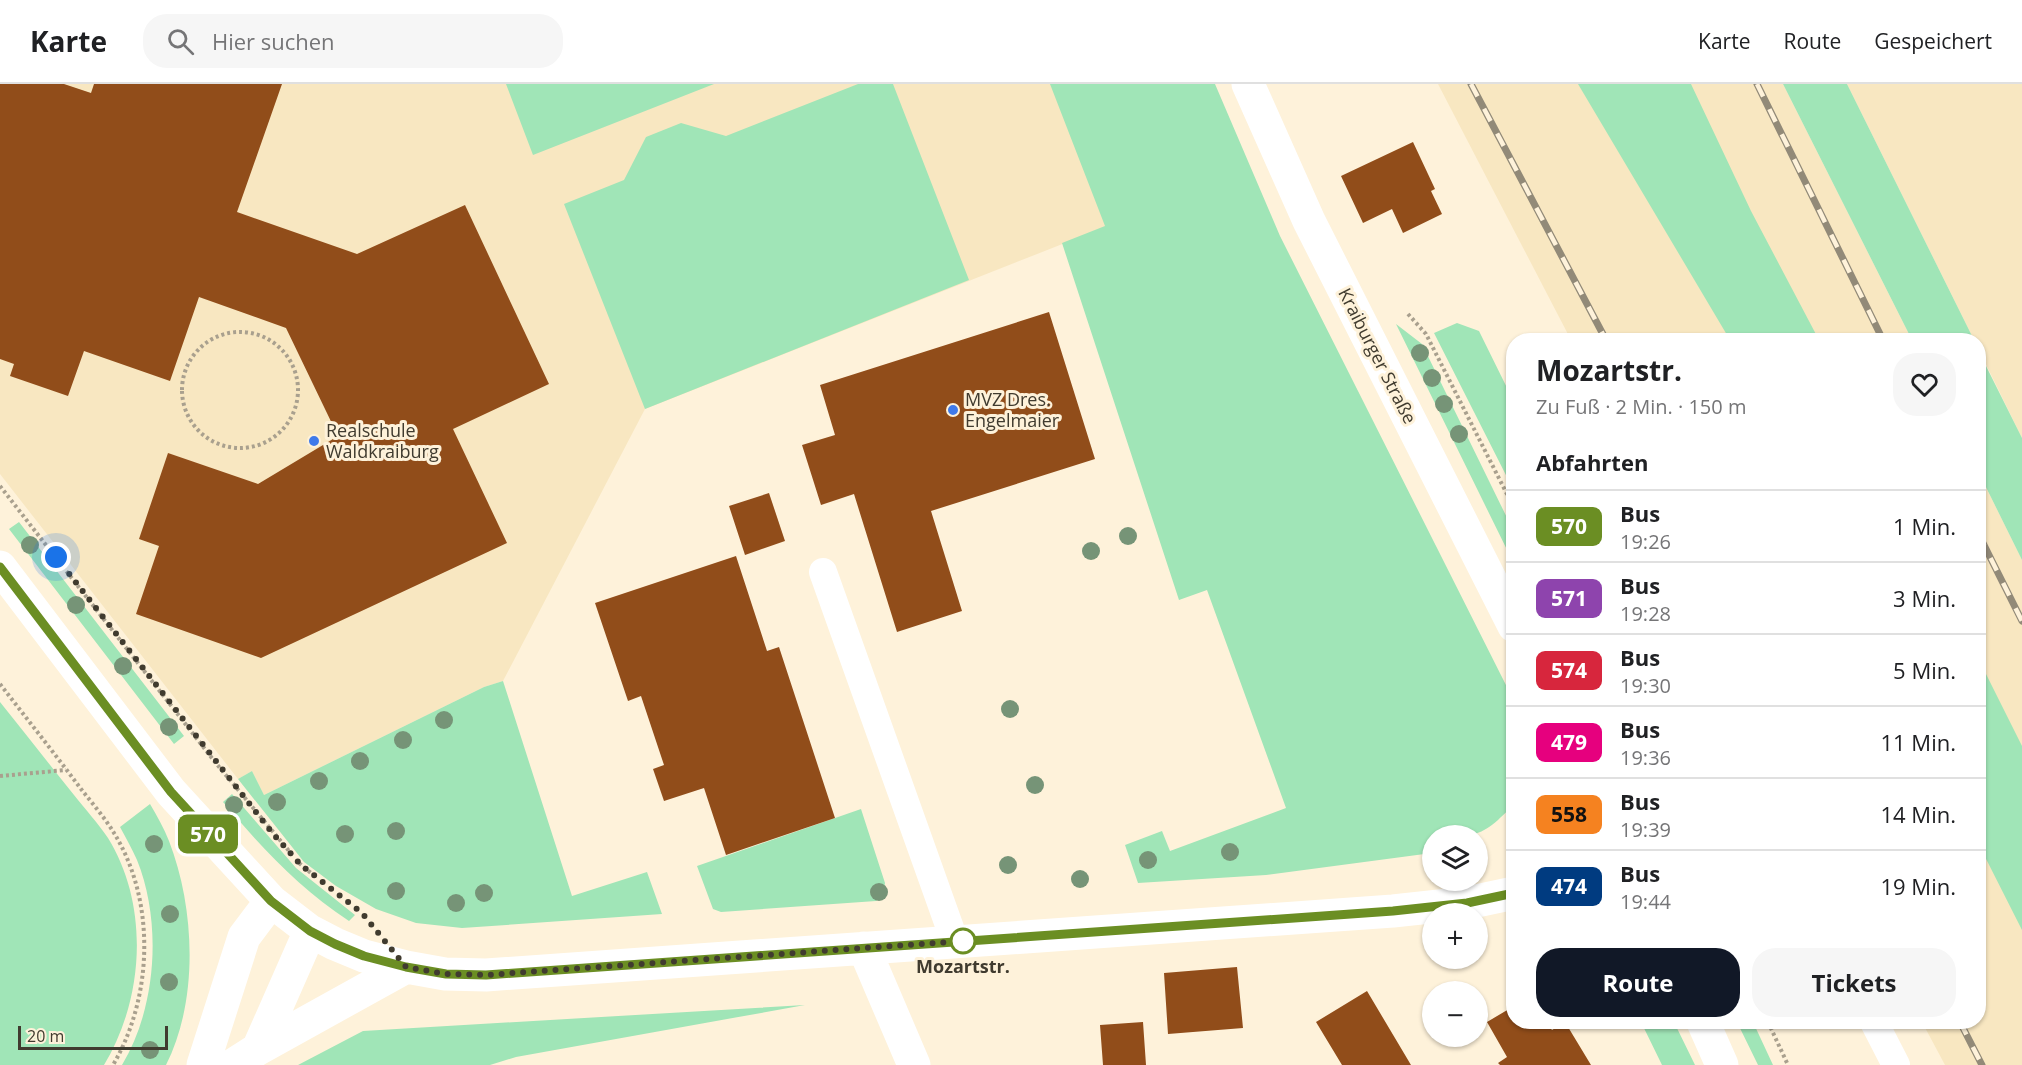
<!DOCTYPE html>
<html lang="de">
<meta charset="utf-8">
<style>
body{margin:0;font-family:"Open Sans",sans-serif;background:#f6f6f6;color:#202124;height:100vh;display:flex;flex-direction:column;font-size:22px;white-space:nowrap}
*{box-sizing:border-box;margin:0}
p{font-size:20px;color:#757577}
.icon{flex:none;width:33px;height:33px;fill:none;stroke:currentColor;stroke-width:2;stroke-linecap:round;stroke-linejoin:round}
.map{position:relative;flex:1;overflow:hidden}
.sheet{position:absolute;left:1506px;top:249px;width:480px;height:696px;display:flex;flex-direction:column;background:#fff;border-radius:24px;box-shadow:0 2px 4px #0004}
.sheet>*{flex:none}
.badge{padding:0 12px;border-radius:9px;font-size:21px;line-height:39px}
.controls{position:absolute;left:1422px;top:741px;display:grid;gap:12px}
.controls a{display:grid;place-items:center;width:66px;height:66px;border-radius:50%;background:#fff;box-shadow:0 2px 4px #0004;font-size:30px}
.scale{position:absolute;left:18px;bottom:15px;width:150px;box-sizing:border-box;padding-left:6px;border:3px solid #403b2f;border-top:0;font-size:16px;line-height:21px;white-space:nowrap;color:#403b2f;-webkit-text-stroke:4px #fef2da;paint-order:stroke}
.you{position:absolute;width:30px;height:30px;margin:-15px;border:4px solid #fff;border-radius:50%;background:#1a73e8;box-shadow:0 0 0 9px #1a73e833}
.map>.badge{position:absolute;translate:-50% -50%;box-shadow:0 0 0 3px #fff}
h2{padding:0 30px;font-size:22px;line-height:54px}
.round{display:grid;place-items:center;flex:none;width:63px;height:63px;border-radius:24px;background:#f6f6f6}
.summary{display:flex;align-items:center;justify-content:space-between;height:102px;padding:0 30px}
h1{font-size:28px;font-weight:700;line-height:45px}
.action{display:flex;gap:12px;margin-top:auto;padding:12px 30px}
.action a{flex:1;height:69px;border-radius:24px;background:#111827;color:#fff;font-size:24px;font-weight:700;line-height:69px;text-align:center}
.action a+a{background:#f6f6f6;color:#202124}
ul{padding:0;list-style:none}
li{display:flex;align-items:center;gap:18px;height:72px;padding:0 30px;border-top:2px solid #e0e0e0}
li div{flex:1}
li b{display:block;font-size:22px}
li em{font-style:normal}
li .badge{min-width:66px;font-weight:700;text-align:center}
header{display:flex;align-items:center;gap:36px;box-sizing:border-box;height:84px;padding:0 30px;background:#fff;border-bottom:2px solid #e0e0e0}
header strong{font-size:28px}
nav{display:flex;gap:33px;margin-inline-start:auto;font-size:21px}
.search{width:420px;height:54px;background:#f6f6f6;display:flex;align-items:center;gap:15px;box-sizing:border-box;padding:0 21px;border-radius:24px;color:#757577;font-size:22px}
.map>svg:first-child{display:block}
.built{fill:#f8e7c1}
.green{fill:#a0e5b7}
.building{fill:#914d1a}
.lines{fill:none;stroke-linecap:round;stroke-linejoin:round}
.path{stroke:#a9a08e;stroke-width:4;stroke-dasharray:3 3;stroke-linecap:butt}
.lane{stroke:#fff;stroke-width:28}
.street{stroke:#fff;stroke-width:33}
.secondary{stroke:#fff;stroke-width:33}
.rail-casing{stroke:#928a78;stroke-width:7}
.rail{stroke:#fef2da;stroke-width:4.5;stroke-dasharray:14;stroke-linecap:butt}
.tree{fill:#769477}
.line-casing{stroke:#fff;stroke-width:14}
.line{stroke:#6b8e23;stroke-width:9}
.walk{stroke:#403b2f;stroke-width:6;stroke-dasharray:0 10.8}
.poi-dot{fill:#3f7aea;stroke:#fef2da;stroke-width:2}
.stop-dot{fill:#fff;stroke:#6b8e23;stroke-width:3}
.labels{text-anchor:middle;stroke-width:6;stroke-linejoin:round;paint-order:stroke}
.street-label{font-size:18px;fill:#403b2f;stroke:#fef2da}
.poi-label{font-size:18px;fill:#403b2f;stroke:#fef2da;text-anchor:start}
.stop-label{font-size:18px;font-weight:bold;fill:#403b2f;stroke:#fef2da}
</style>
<header>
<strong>Karte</strong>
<div class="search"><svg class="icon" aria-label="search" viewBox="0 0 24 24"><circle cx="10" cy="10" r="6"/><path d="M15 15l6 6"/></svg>Hier suchen</div>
<nav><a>Karte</a><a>Route</a><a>Gespeichert</a></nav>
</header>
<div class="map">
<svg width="2022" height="981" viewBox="0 0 2022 981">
<rect width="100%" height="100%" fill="#fef2da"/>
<path class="built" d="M0 0H1102L1151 125 645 325 503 597 484 603 264 711 252 687 238 695 0 390Z
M1438 0H1783L1912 256H1571Z
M1847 0H2022V354L1979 266 1978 256H1974Z
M1979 389 2022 476V981H1945L1922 938H1978Z"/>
<path class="green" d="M506 0H714L533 71Z
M858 0H893L969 196 645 325 564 120 624 96 646 53 681 39 726 52Z
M1050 0H1215L1280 152 1513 615V718C1510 726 1504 730 1498 736 1476 756 1461 752 1432 752V769L1266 791 1138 799 1125 761 1162 747 1170 767 1286 724 1207 506 1179 516 1062 159 1105 142Z
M1578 0H1691L1751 127 1819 256H1730Z
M1783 0H1847L1974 256H1912Z
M1457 239 1479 247 1513 316V405L1434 249Z
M1396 240 1422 260 1513 446V478Z
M1978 266 2022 354V476L1979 389Z
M19 438 184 652 174 660 9 445Z
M1978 574 2022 662V846L1979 761Z
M503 597 572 812 647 788 662 830 462 844 416 839 376 825 336 802 304 778 238 695 252 687 264 711 484 603Z
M0 618C25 649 49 680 74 711 85 725 98 739 108 754 150 822 144 915 104 981H0Z
M232 710 296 784 355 831 349 837C299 804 261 763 223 718Z
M150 720C157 732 164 744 169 757 195 824 199 916 166 981H122C157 923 162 838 137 776 132 765 126 754 120 743Z
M861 725 885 799 883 812 876 817 721 828 713 825 697 782Z
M805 921 516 973 490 981H298L363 947Z
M1641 938H1674L1695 981H1662Z
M1737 938H1753L1773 981H1758Z"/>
<path class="building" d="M0 0H64L91 9 94 0H282L237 128 357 170 465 121 549 300 453 345 507 459 261 574 136 530 159 462 139 455 168 369 258 400 338 352 286 244 199 213 170 297 84 267 68 312 10 292 14 280 0 275Z
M1413 58 1435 105 1431 107 1442 130 1403 149 1392 125 1363 139 1341 92Z
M1049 228 1095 375 931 427 962 527 897 548 854 410 821 421 802 361 835 351 820 301Z
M769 409 785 457 745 471 729 422Z
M736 472 767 567 779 563 835 734 726 771 704 704 664 717 653 685 664 681 641 612 628 617 595 519Z
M1237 883 1243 944 1168 950 1164 889Z
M1367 907 1411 981H1342L1316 938Z
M1514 922V938H1546L1552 946 1565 938 1591 981H1500L1498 979 1507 973 1487 938Z
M1143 938 1146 981H1103L1100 941Z"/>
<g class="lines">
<path class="path" d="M1408 230 1426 250 1514 424
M182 306a58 58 0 1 1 116 0a58 58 0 1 1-116 0Z
M0 402 215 678 294 773
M0 600C27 635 55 670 81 705 92 719 105 734 114 749 156 817 153 913 113 981
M0 692 66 686
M299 779 311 789
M1768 938 1788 981"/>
<path class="lane" d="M823 488 955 858
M1874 938 1896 981"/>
<path class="street" d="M0 483 171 708 271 817 310 847 335 860 364 872 406 883 445 890 486 891 1393 827 1467 819 1514 809
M864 864 914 981
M258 965 406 883
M203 981 244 853 271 817
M233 981 258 965 310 847"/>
<path class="secondary" d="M1248 0 1309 137 1514 542
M1703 938 1722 981"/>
<defs>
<path id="rail" d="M1471 0 1606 256
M1757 0 1883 256
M1978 449 2022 537
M1960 938 1982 981"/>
</defs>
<use href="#rail" class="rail-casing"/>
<use href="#rail" class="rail"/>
</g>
<g class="tree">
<circle cx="1420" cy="269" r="9"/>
<circle cx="1432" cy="294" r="9"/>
<circle cx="1444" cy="320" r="9"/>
<circle cx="1459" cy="350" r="9"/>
<circle cx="1128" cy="452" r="9"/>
<circle cx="30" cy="461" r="9"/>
<circle cx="1091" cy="467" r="9"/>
<circle cx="76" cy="521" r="9"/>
<circle cx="123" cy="582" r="9"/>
<circle cx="1010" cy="625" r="9"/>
<circle cx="444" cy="636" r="9"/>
<circle cx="169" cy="643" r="9"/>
<circle cx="403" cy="656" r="9"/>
<circle cx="360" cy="677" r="9"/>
<circle cx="319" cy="697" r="9"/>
<circle cx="1035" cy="701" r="9"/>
<circle cx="277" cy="718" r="9"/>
<circle cx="234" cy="721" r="9"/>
<circle cx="396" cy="747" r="9"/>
<circle cx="345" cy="750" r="9"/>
<circle cx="154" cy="760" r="9"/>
<circle cx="1230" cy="768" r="9"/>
<circle cx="1148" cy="776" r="9"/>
<circle cx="1008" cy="781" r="9"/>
<circle cx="1080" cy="795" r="9"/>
<circle cx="396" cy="807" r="9"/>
<circle cx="879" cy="808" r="9"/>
<circle cx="484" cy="809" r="9"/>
<circle cx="456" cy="819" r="9"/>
<circle cx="170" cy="830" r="9"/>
<circle cx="169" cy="898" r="9"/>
<circle cx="150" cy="966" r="9"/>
</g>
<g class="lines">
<defs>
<path id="line" d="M0 483 171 708 271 817 310 847 335 860 364 872 406 883 446 890 486 891 1393 827 1467 819 1514 809"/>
</defs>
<use href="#line" class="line-casing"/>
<use href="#line" class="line"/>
<path class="walk" d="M56 473 274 751 301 781 362 829 406 883 446 890 486 891 963 857"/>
</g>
<g class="poi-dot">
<circle cx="953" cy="326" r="6"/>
<circle cx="314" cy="357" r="6"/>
</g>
<circle class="stop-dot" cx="963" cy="857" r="12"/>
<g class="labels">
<g class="street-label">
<text transform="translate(1377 272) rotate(63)" y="6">Kraiburger Straße</text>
</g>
<g class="poi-label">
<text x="965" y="322">MVZ Dres.<tspan x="965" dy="21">Engelmaier</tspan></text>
<text x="326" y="353">Realschule<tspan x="326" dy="21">Waldkraiburg</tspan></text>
</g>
<g class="stop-label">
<text x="963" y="889">Mozartstr.</text>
</g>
</g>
</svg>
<div class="controls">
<a><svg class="icon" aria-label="layers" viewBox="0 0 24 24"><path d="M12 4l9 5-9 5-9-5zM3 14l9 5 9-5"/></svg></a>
<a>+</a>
<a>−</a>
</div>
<div class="scale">20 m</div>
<div class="you" style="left:56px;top:473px"></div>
<b class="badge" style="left:208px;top:750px;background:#6b8e23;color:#fff">570</b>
<section class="sheet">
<div class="summary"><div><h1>Mozartstr.</h1><p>Zu Fuß · 2 Min. · 150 m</p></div><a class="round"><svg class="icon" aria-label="heart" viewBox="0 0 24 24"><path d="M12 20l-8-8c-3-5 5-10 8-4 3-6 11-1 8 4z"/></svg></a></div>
<h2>Abfahrten</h2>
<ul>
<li><span class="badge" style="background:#6b8e23;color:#fff">570</span><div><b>Bus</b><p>19:26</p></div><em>1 Min.</em></li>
<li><span class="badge" style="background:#8e44ad;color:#fff">571</span><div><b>Bus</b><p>19:28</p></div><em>3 Min.</em></li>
<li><span class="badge" style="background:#d7263d;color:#fff">574</span><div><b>Bus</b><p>19:30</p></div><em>5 Min.</em></li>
<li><span class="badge" style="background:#e6007e;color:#fff">479</span><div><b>Bus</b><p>19:36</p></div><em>11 Min.</em></li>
<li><span class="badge" style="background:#f58220;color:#111">558</span><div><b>Bus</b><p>19:39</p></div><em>14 Min.</em></li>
<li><span class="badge" style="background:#003b80;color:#fff">474</span><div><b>Bus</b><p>19:44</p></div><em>19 Min.</em></li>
</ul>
<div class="action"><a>Route</a><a>Tickets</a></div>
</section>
</div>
